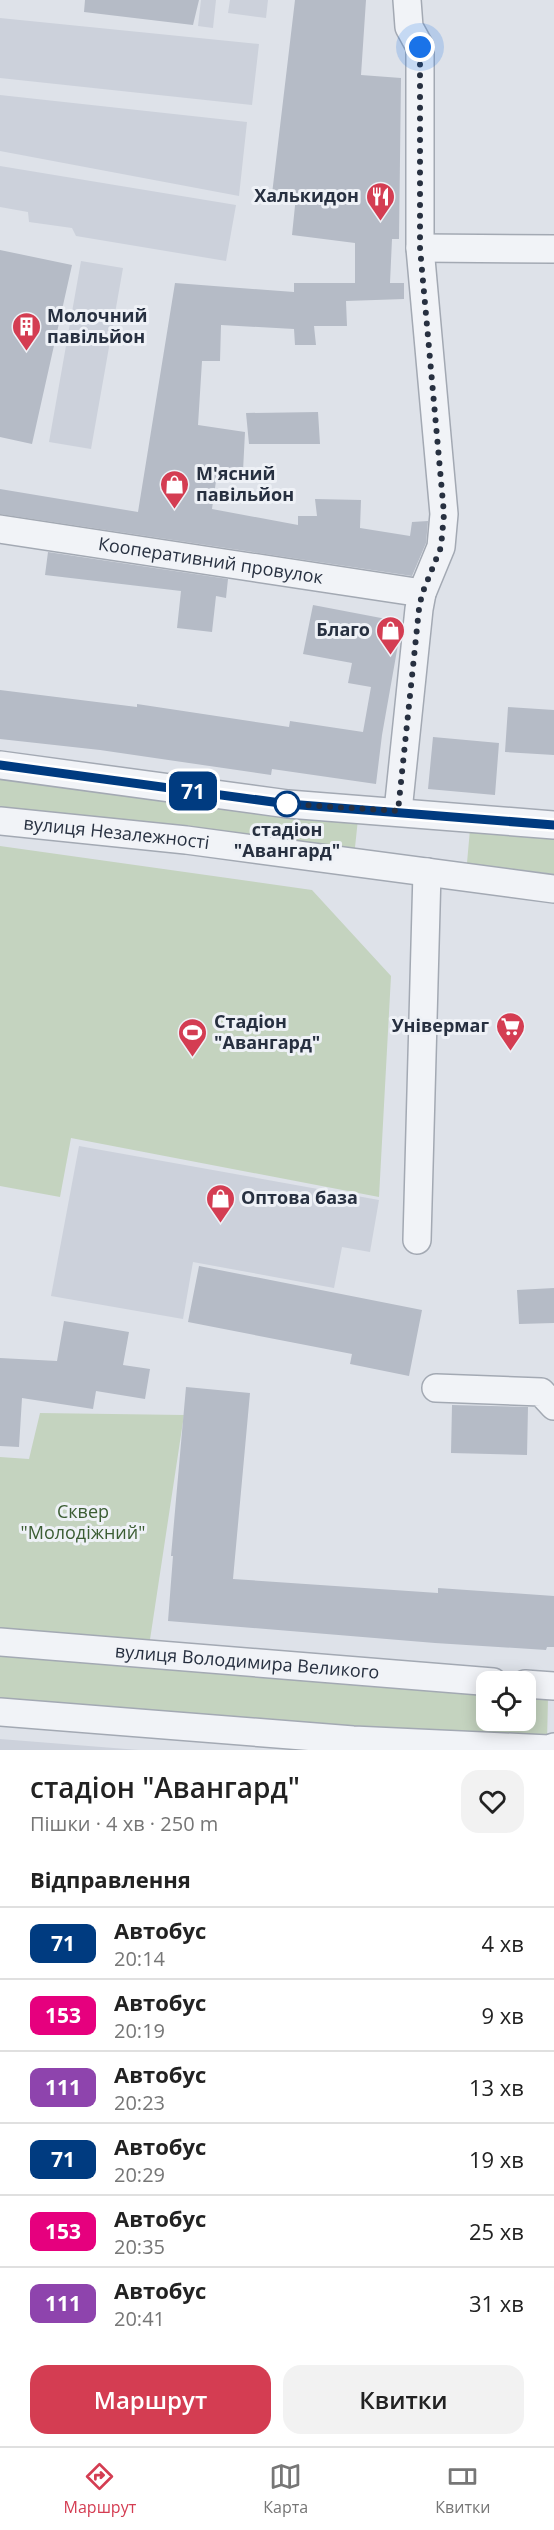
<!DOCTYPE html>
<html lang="uk">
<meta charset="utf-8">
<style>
body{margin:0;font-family:"Open Sans",sans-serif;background:#f2f2f2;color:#222;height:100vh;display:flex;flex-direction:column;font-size:22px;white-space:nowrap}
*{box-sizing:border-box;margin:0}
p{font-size:20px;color:#767676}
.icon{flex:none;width:33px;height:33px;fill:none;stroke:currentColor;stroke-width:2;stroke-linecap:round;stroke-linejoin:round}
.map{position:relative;height:1750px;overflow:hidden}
.drawer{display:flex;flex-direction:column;background:#fff;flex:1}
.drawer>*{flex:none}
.badge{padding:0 12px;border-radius:9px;font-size:21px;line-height:39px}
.buttons{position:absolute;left:476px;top:1671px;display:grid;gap:12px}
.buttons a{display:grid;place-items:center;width:60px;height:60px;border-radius:12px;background:#fff;box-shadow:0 3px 15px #0003;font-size:30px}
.you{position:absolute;width:30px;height:30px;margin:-15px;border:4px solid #fff;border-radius:50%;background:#1a73e8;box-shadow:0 0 0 9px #1a73e833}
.map>.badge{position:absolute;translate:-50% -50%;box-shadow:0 0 0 3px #fff}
h2{padding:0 30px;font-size:22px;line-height:54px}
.round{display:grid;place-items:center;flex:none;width:63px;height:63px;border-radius:18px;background:#f2f2f2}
.head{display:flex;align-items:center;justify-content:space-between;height:102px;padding:0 30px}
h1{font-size:28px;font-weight:600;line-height:45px}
.action{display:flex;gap:12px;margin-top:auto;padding:12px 30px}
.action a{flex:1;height:69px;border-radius:18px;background:#d43d52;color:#fff;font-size:24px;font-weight:600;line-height:69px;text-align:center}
.action a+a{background:#f2f2f2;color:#222}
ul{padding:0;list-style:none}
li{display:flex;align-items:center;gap:18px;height:72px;padding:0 30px;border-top:2px solid #e0e0e0}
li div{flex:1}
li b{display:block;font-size:22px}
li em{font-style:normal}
li .badge{min-width:66px;font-weight:700;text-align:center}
.tab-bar{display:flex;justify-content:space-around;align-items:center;height:84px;border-top:2px solid #e0e0e0;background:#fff;font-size:16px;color:#767676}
.tab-bar a{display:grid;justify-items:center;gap:3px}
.tab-bar .active{color:#d43d52}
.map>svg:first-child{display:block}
.built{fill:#ccd1db}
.green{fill:#c4d3bf}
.building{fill:#b5bbc6}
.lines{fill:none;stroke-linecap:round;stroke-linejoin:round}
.minor-casing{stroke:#a3a9b3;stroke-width:30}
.minor{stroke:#f1f3f7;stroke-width:27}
.line-casing{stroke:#fff;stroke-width:14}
.line{stroke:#003b80;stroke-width:9}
.walk{stroke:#273040;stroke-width:6;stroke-dasharray:0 10.8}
.stop-dot{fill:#fff;stroke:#003b80;stroke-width:3}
.labels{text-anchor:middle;stroke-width:6;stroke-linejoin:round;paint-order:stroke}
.poi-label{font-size:18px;font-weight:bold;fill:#273040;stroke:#eef1f6;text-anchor:start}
.street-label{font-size:18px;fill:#273040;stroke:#eef1f6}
.stop-label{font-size:18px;font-weight:bold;fill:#273040;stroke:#eef1f6}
.park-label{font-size:18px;fill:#3b5d33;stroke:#eef1f6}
</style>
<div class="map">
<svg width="554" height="1750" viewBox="0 0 554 1750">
<rect width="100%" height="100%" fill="#dee2e9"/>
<path class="built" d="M201 0H216L213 28 198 26Z
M230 0H268L266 18 228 13Z
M0 18 259 44 252 105 0 78Z
M0 95 247 122 239 196 0 151Z
M0 166 236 205 226 261 76 236 72 228 29 222 28 212 0 207Z
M81 261 123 268 91 449 49 442Z
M79 1146 379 1200 370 1252 342 1247 334 1288 193 1262 183 1319 51 1296Z
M0 1739 139 1750H0Z"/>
<path class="green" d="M0 774 358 819 354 857 0 814Z
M470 829 554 837V874L467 863Z
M0 846 312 890 391 976 379 1197 71 1138 60 1197 0 1186Z
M40 1413 184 1415 146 1666 486 1693V1720H525V1697L548 1698 547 1742 0 1701V1457L29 1459Z"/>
<path class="building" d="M85 0H199L193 25 84 12Z
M295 0H366L361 75 401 78 399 239H392L390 283H404V299L346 301 347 326H314L316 345H295L294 329 221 325 220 361H202L198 425 245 432 243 471 218 467 212 509 298 525V516H317L315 499 361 500 360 528 410 536 412 522 428 521 426 543 412 576 0 514V489L138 512 175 283 294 292V283H355V243L292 235 296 196 272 194Z
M0 250 72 265 32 444 0 437Z
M318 412 320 444H249L246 413Z
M48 552 228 579 226 598 216 596 212 632 177 628 181 591 45 575Z
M313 605 402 622 382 735 376 784 272 769 271 775 100 750 0 739V690L137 707V704L289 727 290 721 363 732 371 687 348 683 352 663 303 654Z
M508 707 554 710V755L505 752Z
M433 737 499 743 495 795 428 789Z
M199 1266 422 1310 409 1376 350 1364 352 1354 188 1322Z
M554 1288V1323L519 1324 517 1290Z
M64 1321 129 1332 123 1365 150 1369 145 1399 96 1391 93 1409 22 1398 19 1447 0 1446V1358L57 1361Z
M186 1387 250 1393 233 1579 438 1593V1588L554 1596V1647H547L546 1650 435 1643 168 1621 173 1556H171Z
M452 1405 528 1407 527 1455 451 1453Z"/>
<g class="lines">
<defs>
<g id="minor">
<path d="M420 248 554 249"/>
<path id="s1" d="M0 529 422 593"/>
<path d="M0 765 288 804 554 825"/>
<path d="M398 811 419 609 422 593 441 547 444 514 420 248V47L409 27 407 0"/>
<path id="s2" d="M0 821 186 840 554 889"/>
<path d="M417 1240 427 872"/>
<path d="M436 1388 541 1392 554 1406"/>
<path id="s3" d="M0 1642 493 1682"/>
<path d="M525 1684 554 1686"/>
<path d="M0 1712 353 1740 549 1749 554 1747"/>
</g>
</defs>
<use href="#minor" class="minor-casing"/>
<use href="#minor" class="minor"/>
</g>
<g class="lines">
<defs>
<path id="line" d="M0 765 288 804 554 825"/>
</defs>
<use href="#line" class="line-casing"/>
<use href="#line" class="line"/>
<path class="walk" d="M287 804 398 811 419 609 422 594 441 547 444 514 420 248V47"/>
</g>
<defs>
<symbol id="restaurant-pin" viewBox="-11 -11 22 30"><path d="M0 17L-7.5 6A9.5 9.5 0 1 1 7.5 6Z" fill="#d43d52" stroke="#eef1f6"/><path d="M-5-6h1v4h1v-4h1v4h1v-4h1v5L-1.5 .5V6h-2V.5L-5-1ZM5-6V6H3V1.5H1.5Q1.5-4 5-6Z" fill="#fff"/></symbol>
<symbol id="building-pin" viewBox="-11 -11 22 30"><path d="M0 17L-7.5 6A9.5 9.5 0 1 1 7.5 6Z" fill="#d43d52" stroke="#eef1f6"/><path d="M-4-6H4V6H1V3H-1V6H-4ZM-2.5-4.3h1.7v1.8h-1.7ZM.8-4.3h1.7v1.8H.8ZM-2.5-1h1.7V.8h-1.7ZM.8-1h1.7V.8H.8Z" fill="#fff"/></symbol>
<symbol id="shop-pin" viewBox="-11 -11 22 30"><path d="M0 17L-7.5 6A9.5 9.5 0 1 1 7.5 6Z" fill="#d43d52" stroke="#eef1f6"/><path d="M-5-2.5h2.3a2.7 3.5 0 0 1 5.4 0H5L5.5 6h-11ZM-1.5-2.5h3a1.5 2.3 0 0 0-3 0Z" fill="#fff"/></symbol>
<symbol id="supermarket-pin" viewBox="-11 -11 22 30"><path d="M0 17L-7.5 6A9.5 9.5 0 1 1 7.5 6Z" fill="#d43d52" stroke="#eef1f6"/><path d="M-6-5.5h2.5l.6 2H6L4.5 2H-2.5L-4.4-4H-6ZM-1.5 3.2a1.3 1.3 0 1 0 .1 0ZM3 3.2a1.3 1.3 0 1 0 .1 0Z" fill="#fff"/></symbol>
<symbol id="stadium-pin" viewBox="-11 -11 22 30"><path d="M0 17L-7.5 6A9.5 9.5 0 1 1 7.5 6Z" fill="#d43d52" stroke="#eef1f6"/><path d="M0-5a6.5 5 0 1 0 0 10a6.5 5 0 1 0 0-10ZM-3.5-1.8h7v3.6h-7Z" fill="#fff"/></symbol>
</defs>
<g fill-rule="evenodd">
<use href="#restaurant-pin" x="364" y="180" width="33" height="45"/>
<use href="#building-pin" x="10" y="310" width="33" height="45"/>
<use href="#shop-pin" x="158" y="468" width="33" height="45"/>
<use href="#shop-pin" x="374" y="614" width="33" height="45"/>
<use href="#supermarket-pin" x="494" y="1010" width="33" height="45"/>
<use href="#stadium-pin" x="176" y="1016" width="33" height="45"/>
<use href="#shop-pin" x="204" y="1182" width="33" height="45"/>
</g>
<circle class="stop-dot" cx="287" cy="804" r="12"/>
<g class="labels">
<g class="poi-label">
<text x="359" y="202" text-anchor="end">Халькидон</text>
<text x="47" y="322">Молочний<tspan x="47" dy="21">павільйон</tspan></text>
<text x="196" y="480">М'ясний<tspan x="196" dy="21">павільйон</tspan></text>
<text x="370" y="636" text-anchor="end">Благо</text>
<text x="214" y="1028">Стадіон<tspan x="214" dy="21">"Авангард"</tspan></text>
<text x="489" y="1032" text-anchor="end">Універмаг</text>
<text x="241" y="1204">Оптова база</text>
</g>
<g class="street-label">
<text dy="6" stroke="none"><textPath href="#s1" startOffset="213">Кооперативний провулок</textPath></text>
<text dy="6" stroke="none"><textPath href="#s2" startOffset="117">вулиця Незалежності</textPath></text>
<text dy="6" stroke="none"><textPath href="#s3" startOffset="248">вулиця Володимира Великого</textPath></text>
</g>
<g class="stop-label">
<text x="287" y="836">стадіон<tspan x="287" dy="21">"Авангард"</tspan></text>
</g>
<g class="park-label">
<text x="83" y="1518">Сквер<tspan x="83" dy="21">"Молодіжний"</tspan></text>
</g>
</g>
</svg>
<div class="buttons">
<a><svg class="icon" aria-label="locate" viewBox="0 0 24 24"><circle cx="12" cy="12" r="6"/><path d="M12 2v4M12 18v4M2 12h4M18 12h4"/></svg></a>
</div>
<div class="you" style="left:420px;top:47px"></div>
<b class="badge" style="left:193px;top:791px;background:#003b80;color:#fff">71</b>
</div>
<section class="drawer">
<div class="head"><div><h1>стадіон &quot;Авангард&quot;</h1><p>Пішки · 4 хв · 250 m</p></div><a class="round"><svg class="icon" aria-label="heart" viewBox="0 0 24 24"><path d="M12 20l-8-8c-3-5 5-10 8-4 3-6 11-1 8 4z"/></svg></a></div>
<h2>Відправлення</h2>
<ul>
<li><span class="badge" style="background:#003b80;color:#fff">71</span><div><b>Автобус</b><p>20:14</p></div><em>4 хв</em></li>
<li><span class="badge" style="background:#e6007e;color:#fff">153</span><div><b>Автобус</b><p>20:19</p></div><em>9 хв</em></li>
<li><span class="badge" style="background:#8e44ad;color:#fff">111</span><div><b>Автобус</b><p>20:23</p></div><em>13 хв</em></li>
<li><span class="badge" style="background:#003b80;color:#fff">71</span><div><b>Автобус</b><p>20:29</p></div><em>19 хв</em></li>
<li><span class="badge" style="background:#e6007e;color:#fff">153</span><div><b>Автобус</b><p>20:35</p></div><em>25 хв</em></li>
<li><span class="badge" style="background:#8e44ad;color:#fff">111</span><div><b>Автобус</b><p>20:41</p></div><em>31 хв</em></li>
</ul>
<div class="action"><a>Маршрут</a><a>Квитки</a></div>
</section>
<nav class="tab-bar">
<a class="active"><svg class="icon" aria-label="directions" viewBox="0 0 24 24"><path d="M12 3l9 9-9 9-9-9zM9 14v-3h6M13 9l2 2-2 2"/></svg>Маршрут</a>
<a><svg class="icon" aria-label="map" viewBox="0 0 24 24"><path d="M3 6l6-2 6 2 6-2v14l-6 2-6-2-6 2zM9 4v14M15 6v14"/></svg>Карта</a>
<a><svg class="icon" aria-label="tickets" viewBox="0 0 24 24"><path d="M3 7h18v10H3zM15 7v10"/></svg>Квитки</a>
</nav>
